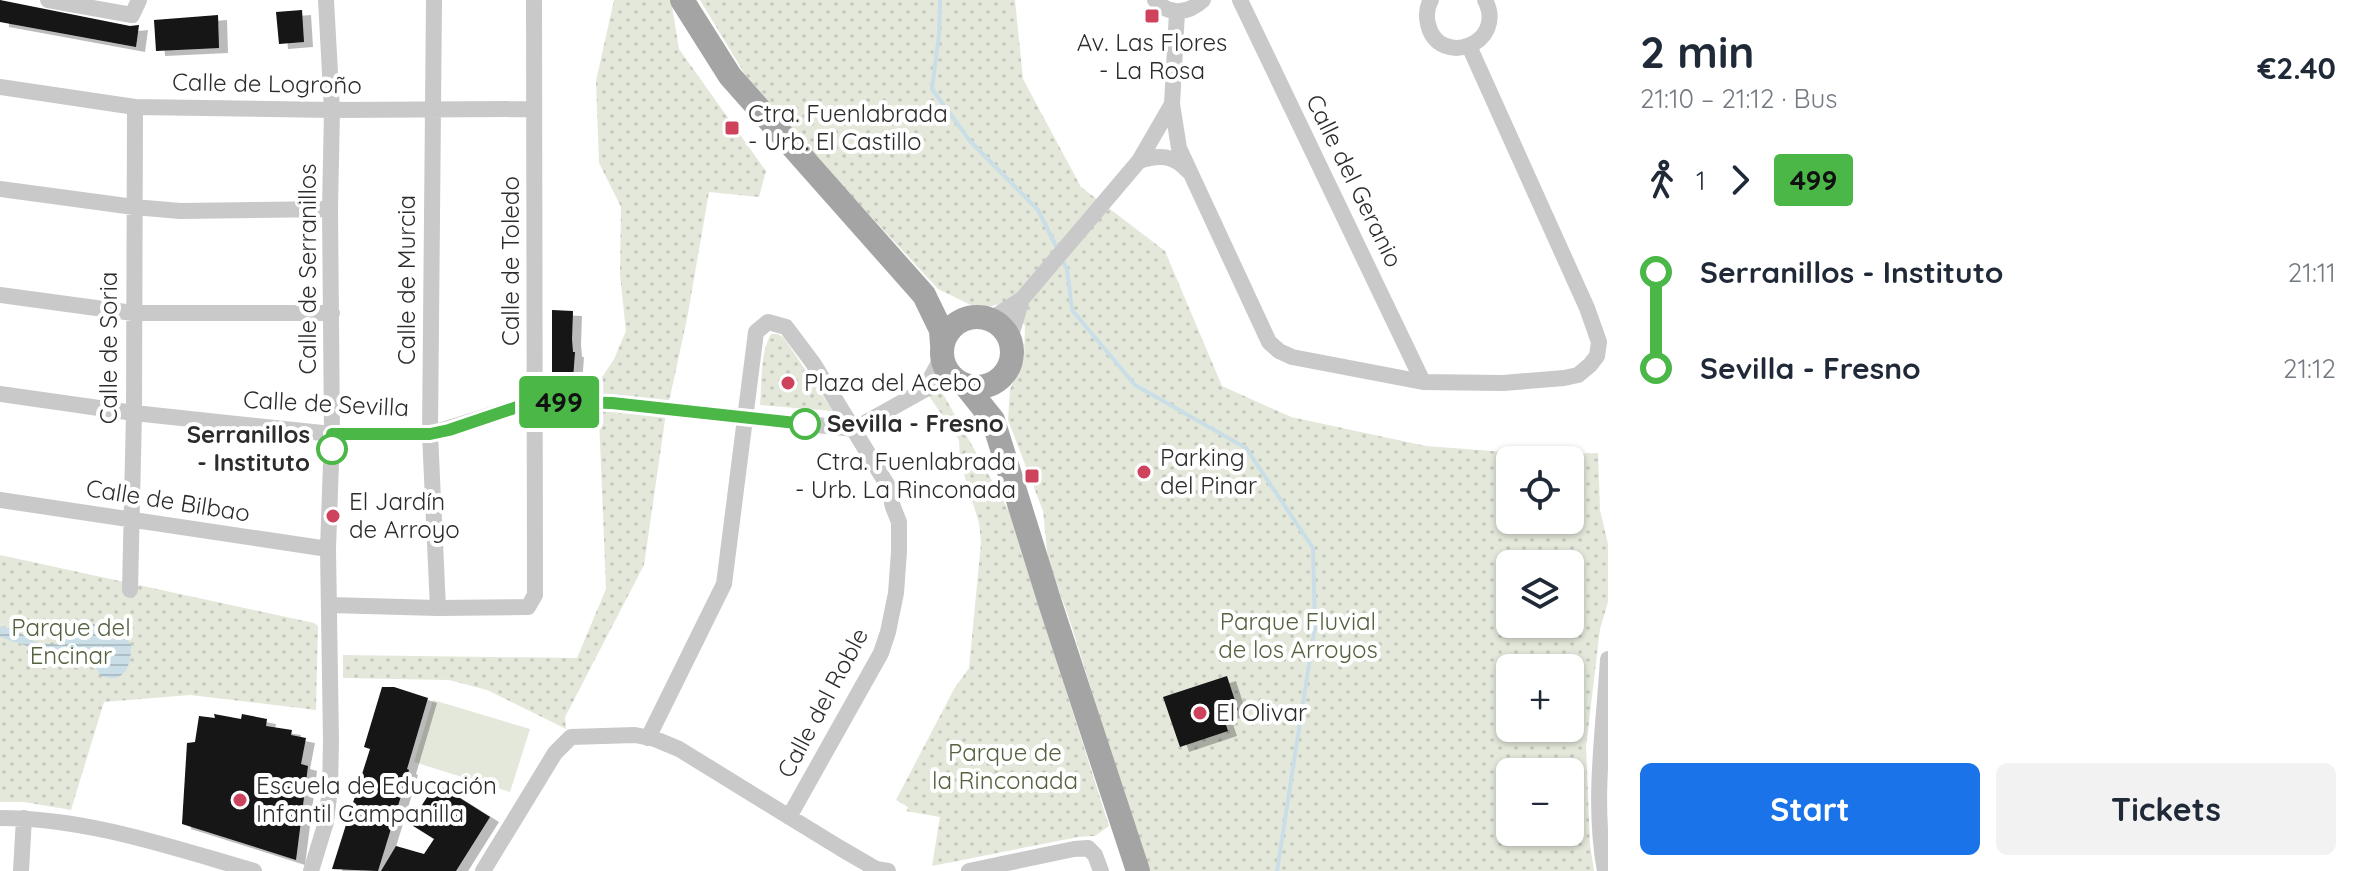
<!DOCTYPE html>
<meta charset="utf-8">
<style>
body{margin:0;font-family:Quicksand,sans-serif;background:#f2f2f3;color:#1f2937;height:100vh;display:flex;flex-direction:column;font-size:30px;white-space:nowrap}
*{box-sizing:border-box;margin:0}
p{font-size:26px;color:#747a83}
.icon{flex:none;width:44px;height:44px;fill:none;stroke:currentColor;stroke-width:2;stroke-linecap:round;stroke-linejoin:round}
.map{position:relative;flex:1;overflow:hidden}
.details{display:flex;flex-direction:column;background:#fff;width:760px}
.details>*{flex:none}
.badge{padding:0 16px;border-radius:6px;font-size:28px;line-height:52px}
.fabs{position:absolute;left:1496px;top:446px;display:grid;gap:16px}
.fabs a{display:grid;place-items:center;width:88px;height:88px;border-radius:12px;background:#fff;box-shadow:0 2px 6px #0004;font-size:40px}
.map>.badge{position:absolute;translate:-50% -50%;box-shadow:0 0 0 4px #fff}
.legs{display:flex;align-items:center;gap:12px;height:88px;padding:0 32px;font-size:26px}
.legs p{margin-inline-start:auto}
.headline{display:flex;align-items:center;justify-content:space-between;height:136px;padding:0 32px}
h1{font-size:44px;font-weight:800;line-height:60px}
.cta{display:flex;gap:16px;margin-top:auto;padding:16px 32px}
.cta a{flex:1;height:92px;border-radius:12px;background:#1a73e8;color:#fff;font-size:32px;font-weight:800;line-height:92px;text-align:center}
.cta a+a{background:#f2f2f3;color:#1f2937}
ul{padding:0 32px;list-style:none}
li{display:flex;align-items:center;gap:28px;height:96px;font-size:30px}
li i{display:grid;place-items:center;width:12px;height:100%;margin:0 10px;background:currentColor}
li i::after{content:'';width:20px;height:20px;margin:-10px;border:6px solid;border-radius:50%;background:#fff}
li p{margin-inline-start:auto}
li:first-child i{background:linear-gradient(#0000 50%,currentColor 0)}
li:last-child i{background:linear-gradient(currentColor 50%,#0000 0)}
main{display:flex;flex:1;min-height:0}
.map>svg:first-child{display:block}
.green{fill:url(#green-dots);fill-rule:evenodd}
.pitch{fill:#e3e8db}
.water{fill:url(#water-rules)}
.lines{fill:none;stroke-linecap:round;stroke-linejoin:round}
.stream{stroke:#c9dee6;stroke-width:4}
.building{fill:#131313;filter:url(#shadow)}
.street{stroke:#c9c9c9;stroke-width:16}
.primary{stroke:#a4a4a4;stroke-width:24}
.line-1-casing{stroke:#fff;stroke-width:18}
.line-1{stroke:#4ab747;stroke-width:12}
.poi-dot{fill:#cf425b;stroke:#fff;stroke-width:3}
.stop-1-dot{fill:#fff;stroke:#4ab747;stroke-width:4}
.labels{text-anchor:middle;stroke-width:8;stroke-linejoin:round;paint-order:stroke}
.poi-label{font-size:24px;fill:#2c2c2c;stroke:#fff;text-anchor:start}
.street-label{font-size:24px;fill:#2c2c2c;stroke:#fff}
.stop-label{font-size:24px;font-weight:bold;fill:#2c2c2c;stroke:#fff;text-anchor:start}
.park-label{font-size:24px;fill:#53623f;stroke:#fff}
</style>
<main>
<div class="map">
<svg width="1608" height="871" viewBox="0 0 1608 871">
<defs>
<pattern id="green-dots" width="8" height="8" patternUnits="userSpaceOnUse" patternTransform="scale(2)"><rect width="8" height="8" fill="#e3e8db"/><path d="M2 2h.1M6 6h.1" fill="none" stroke="#c3c7bc" stroke-width="1.8" stroke-linecap="round"/></pattern>
<pattern id="water-rules" width="6" height="5" patternUnits="userSpaceOnUse" patternTransform="scale(2)"><rect width="6" height="5" fill="#c9dee6"/><path d="M0 2.5h6" fill="none" stroke="#adbfc5"/></pattern>
<filter id="shadow"><feDropShadow dx="9" dy="5" stdDeviation="0" flood-color="#0004"/></filter>
</defs>
<rect width="100%" height="100%" fill="#fff"/>
<path class="green" d="M614 0H671L679 49 766 171 759 197 709 192 687 319 665 420 644 565 565 717 566 729 487 690 449 680 343 678V655L577 658 606 589 599 417 595 388 614 359 626 331 620 275 621 207 599 163 596 81Z
M700 0H1015L1023 79 1081 187 1165 251 1222 386 1291 417 1426 446 1546 455 1598 453 1600 510 1608 544V602L1600 629 1586 747 1590 844 1594 871H1147L1071 624 1048 560 1043 511 1008 420 1010 389 1024 360 1025 325 1000 304 979 309 938 289 805 145 746 76ZM1510 460H1570V520H1510ZM1510 564H1570V624H1510ZM1510 668H1570V728H1510ZM1510 772H1570V832H1510Z
M771 334H778L784 338 833 411 760 405C762 383 760 353 771 334Z
M942 392 1009 511 1109 826 1095 836 1078 837 932 866 940 817 906 811 908 807 896 800 954 689 969 668 981 543 979 523 960 461 959 440 929 396Z
M0 555 314 623 318 626 316 710 190 695 104 702 71 810 24 802H0Z"/>
<path class="pitch" d="M433 700 530 729 510 792 414 762Z"/>
<path class="water" d="M75 620H88L109 634 123 638 131 643C132 654 129 676 115 678 111 679 106 677 101 676L90 659 79 656 71 657 33 648 0 637V626L15 630 37 643 65 645V632Z"/>
<g class="lines">
<path class="stream" d="M940 0 939 35 932 89 970 141 1038 210 1058 250
M1061 258 1067 269 1072 310 1135 385 1246 448 1313 548 1315 626 1277 871"/>
</g>
<path class="building" d="M0 0 130 26 139 25 136 47 0 22Z
M302 10 304 42 279 44 276 12Z
M218 15 219 48 156 51 154 20Z
M552 310 573 311 572 339 573 352H575L573 379H552Z
M1227 676 1238 710 1223 716 1228 731 1180 747 1163 697Z
M382 687H394L428 698 407 769 409 770 378 871 332 869 370 749 364 747Z
M214 714 241 719 242 714 267 719 266 726 292 730 291 735 306 738 301 764 308 766 296 860 182 824 187 743 195 742 199 716 215 718Z
M436 783 490 817 456 871H381L396 846 424 854 434 839 410 824Z"/>
<g class="lines">
<path class="street" d="M48 0 132 15 139 0
M434 0 430 434 438 608
M1155 0C1169 16 1188 14 1203 0
M1240 0 1423 382
M1431 0C1426 8 1426 15 1428 24 1438 69 1508 44 1485 0
M0 87 135 107 332 110 534 109
M1172 104 1179 148 1269 342 1279 351 1292 357 1423 382 1503 383 1564 378 1578 375 1590 365 1597 356 1599 342 1587 308 1469 46
M1139 161C1159 154 1174 155 1188 171
M0 189 134 207 180 211 330 209
M0 295 133 313H332
M991 319 1022 299 1139 161 1172 104 1177 12
M1010 339 1022 299
M924 390 942 357
M0 394 134 413 332 434H430L535 401 612 403 854 429 924 390 954 379
M0 500 328 549
M130 590 134 413 135 107
M329 605 438 608 528 607 535 595 534 0
M648 738 724 584 756 332 768 322 786 327 813 363 888 486 893 507 899 522V552L896 593 888 632 881 653 789 817
M0 818C87 818 171 847 254 871
M21 871 24 818
M311 871 326 822 330 788 331 741 328 549 332 434 330 209 332 110 326 0
M483 871 555 753 571 737 635 735 655 739 679 749 840 848 876 869 888 871
M969 871 1074 849 1088 848 1095 855 1101 871
M1605 871C1592 801 1604 729 1608 659"/>
<path class="primary" d="M682 0 730 76 924 295 941 330 942 345
M942 352a35 35 0 1 1 70 0a35 35 0 1 1-70 0Z
M965 385 993 420 1050 603 1138 871"/>
</g>
<g class="lines">
<defs>
<path id="line-1" d="M332 449V434H430L449 430 535 401 612 403 805 424"/>
</defs>
<use href="#line-1" class="line-1-casing"/>
<use href="#line-1" class="line-1"/>
</g>
<g class="poi-dot">
<rect x="1144" y="8" width="16" height="16" rx="4"/>
<rect x="724" y="120" width="16" height="16" rx="4"/>
<circle cx="788" cy="383" r="8"/>
<circle cx="1144" cy="472" r="8"/>
<rect x="1024" y="468" width="16" height="16" rx="4"/>
<circle cx="333" cy="516" r="8"/>
<circle cx="1200" cy="713" r="8"/>
<circle cx="240" cy="800" r="8"/>
</g>
<g class="stop-1-dot">
<circle cx="805" cy="424" r="14"/>
<circle cx="332" cy="449" r="14"/>
</g>
<g class="labels">
<g class="poi-label">
<text x="1152" y="51" text-anchor="middle">Av. Las Flores<tspan x="1152" dy="28">- La Rosa</tspan></text>
<text x="748" y="122">Ctra. Fuenlabrada<tspan x="748" dy="28">- Urb. El Castillo</tspan></text>
<text x="804" y="391">Plaza del Acebo</text>
<text x="1160" y="466">Parking<tspan x="1160" dy="28">del Pinar</tspan></text>
<text x="1016" y="470" text-anchor="end">Ctra. Fuenlabrada<tspan x="1016" dy="28">- Urb. La Rinconada</tspan></text>
<text x="349" y="510">El Jardín<tspan x="349" dy="28">de Arroyo</tspan></text>
<text x="1216" y="721">El Olivar</text>
<text x="256" y="794">Escuela de Educación<tspan x="256" dy="28">Infantil Campanilla</tspan></text>
</g>
<g class="street-label">
<text transform="translate(267 84) rotate(1)" y="8">Calle de Logroño</text>
<text transform="translate(1354 181) rotate(64)" y="8">Calle del Geranio</text>
<text transform="translate(511 261) rotate(-90)" y="8">Calle de Toledo</text>
<text transform="translate(308 269) rotate(-90)" y="8">Calle de Serranillos</text>
<text transform="translate(407 280) rotate(-90)" y="8">Calle de Murcia</text>
<text transform="translate(109 348) rotate(-90)" y="8">Calle de Soria</text>
<text transform="translate(326 404) rotate(3)" y="8">Calle de Sevilla</text>
<text transform="translate(168 501) rotate(9)" y="8">Calle de Bilbao</text>
<text transform="translate(823 703) rotate(-62)" y="8">Calle del Roble</text>
</g>
<g class="stop-label">
<text x="827" y="432">Sevilla - Fresno</text>
<text x="310" y="443" text-anchor="end">Serranillos<tspan x="310" dy="28">- Instituto</tspan></text>
</g>
<g class="park-label">
<text x="1298" y="630">Parque Fluvial<tspan x="1298" dy="28">de los Arroyos</tspan></text>
<text x="71" y="636">Parque del<tspan x="71" dy="28">Encinar</tspan></text>
<text x="1005" y="761">Parque de<tspan x="1005" dy="28">la Rinconada</tspan></text>
</g>
</g>
</svg>
<div class="fabs">
<a><svg class="icon" aria-label="locate" viewBox="0 0 24 24"><circle cx="12" cy="12" r="6"/><path d="M12 2v4M12 18v4M2 12h4M18 12h4"/></svg></a>
<a><svg class="icon" aria-label="layers" viewBox="0 0 24 24"><path d="M12 4l9 5-9 5-9-5zM3 14l9 5 9-5"/></svg></a>
<a>+</a>
<a>−</a>
</div>
<b class="badge" style="left:559px;top:402px;background:#4ab747;color:#111">499</b>
</div>
<section class="details">
<div class="headline"><div><h1>2 min</h1><p>21:10 – 21:12 · Bus</p></div><b>€2.40</b></div>
<div class="legs"><svg class="icon" aria-label="walk" viewBox="0 0 24 24"><circle cx="13" cy="4" r="2"/><path d="M13 8l-2 6 4 7M11 14l-3 7M7 12l3-4h3l4 4"/></svg>1<svg class="icon" aria-label="forward" viewBox="0 0 24 24"><path d="M9 5l7 7-7 7"/></svg><b class="badge" style="background:#4ab747;color:#111">499</b></div>
<ul>
<li><i style="color:#4ab747"></i><b>Serranillos - Instituto</b><p>21:11</p></li>
<li><i style="color:#4ab747"></i><b>Sevilla - Fresno</b><p>21:12</p></li>
</ul>
<div class="cta"><a>Start</a><a>Tickets</a></div>
</section>
</main>
